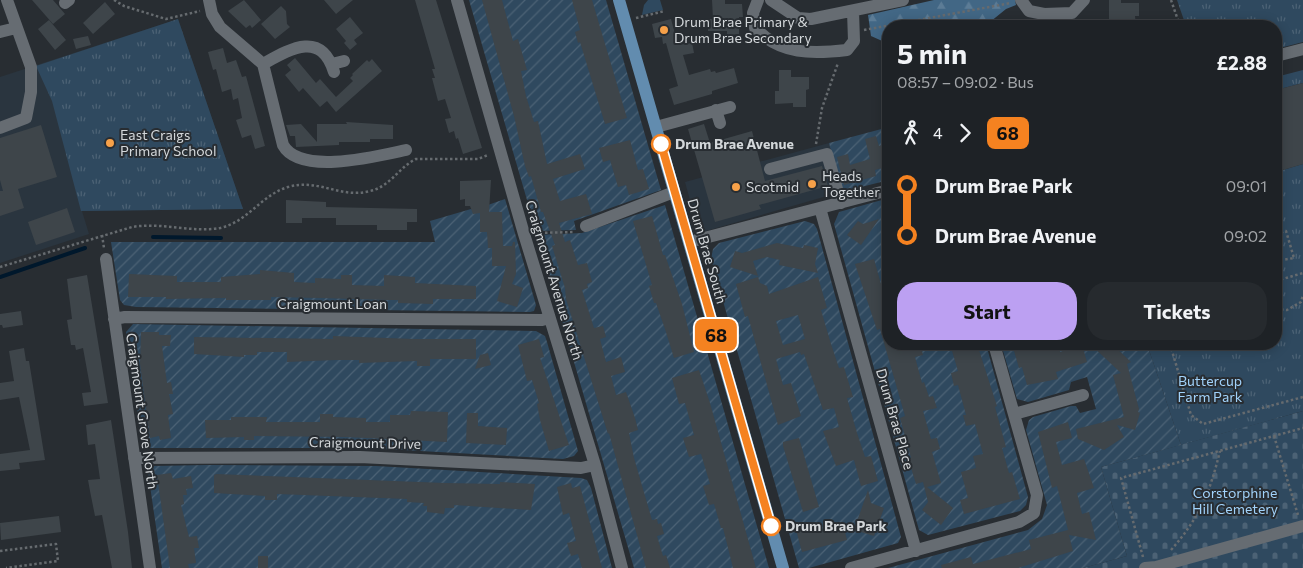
<!DOCTYPE html>
<meta charset="utf-8">
<style>
body{margin:0;font-family:Commissioner,sans-serif;background:#262a2e;color:#f1f3f6;height:100vh;display:flex;flex-direction:column;font-size:19px;white-space:nowrap}
*{box-sizing:border-box;margin:0}
p{font-size:16px;color:#a1a4a7}
.icon{flex:none;width:28px;height:28px;fill:none;stroke:currentColor;stroke-width:2;stroke-linecap:round;stroke-linejoin:round}
.map{position:relative;flex:1;overflow:hidden}
.panel{position:absolute;left:882px;top:20px;width:400px;height:330px;display:flex;flex-direction:column;background:#1e2226;border-radius:20px;box-shadow:0 2px 12px #0003,0 0 0 1px #3c3f43}
.panel>*{flex:none}
.badge{padding:0 10px;border-radius:8px;font-size:18px;line-height:32px}
.map>.badge{position:absolute;translate:-50% -50%;box-shadow:0 0 0 2px #fff}
.legs{display:flex;align-items:center;gap:8px;height:55px;padding:0 15px;font-size:16px}
.legs p{margin-inline-start:auto}
.overview{display:flex;align-items:center;justify-content:space-between;height:85px;padding:0 15px}
h1{font-size:28px;font-weight:700;line-height:38px}
.primary-button{display:flex;gap:10px;margin-top:auto;padding:10px 15px}
.primary-button a{flex:1;height:58px;border-radius:20px;background:#bca0f2;color:#111;font-size:20px;font-weight:700;line-height:58px;text-align:center}
.primary-button a+a{background:#262a2e;color:#f1f3f6}
ul{padding:0 15px;list-style:none}
li{display:flex;align-items:center;gap:18px;height:50px;font-size:19px}
li i{display:grid;place-items:center;width:8px;height:100%;margin:0 6px;background:currentColor}
li i::after{content:'';width:12px;height:12px;margin:-6px;border:4px solid;border-radius:50%;background:#1e2226}
li p{margin-inline-start:auto}
li:first-child i{background:linear-gradient(#0000 50%,currentColor 0)}
li:last-child i{background:linear-gradient(currentColor 50%,#0000 0)}
.map>svg:first-child{display:block}
.built{fill:#2a353f}
.grass{fill:url(#grass-tufts)}
.forest{fill:url(#forest-firs)}
.cemetery{fill:url(#cemetery-stones)}
.garden{fill:url(#garden-furrows)}
.lines{fill:none;stroke-linecap:round;stroke-linejoin:round}
.stream{stroke:#00182c;stroke-width:4}
.building{fill:#3e454a;fill-rule:evenodd}
.path{stroke:#666b6f;stroke-width:2.5;stroke-dasharray:2.5 2.5;stroke-linecap:butt}
.minor{stroke:#666c72;stroke-width:12}
.major{stroke:#628caf;stroke-width:12}
.line-1-casing{stroke:#fff;stroke-width:11}
.line-1{stroke:#f58220;stroke-width:8}
.poi-dot{fill:#f7a149;stroke:#282d32;stroke-width:2}
.stop-1-dot{fill:#fff;stroke:#f58220;stroke-width:2.5}
.labels{text-anchor:middle;stroke-width:4;stroke-linejoin:round;paint-order:stroke}
.poi-label{font-size:14px;fill:#d3d7da;stroke:#282d32;text-anchor:start}
.stop-label{font-size:14px;font-weight:bold;fill:#d3d7da;stroke:#282d32;text-anchor:start}
.street-label{font-size:14px;fill:#d3d7da;stroke:#282d32}
.park-label{font-size:14px;fill:#a1d2fa;stroke:#282d32}
</style>
<div class="map">
<svg width="1303" height="568" viewBox="0 0 1303 568">
<defs>
<pattern id="grass-tufts" width="24" height="20" patternUnits="userSpaceOnUse" patternTransform="scale(1.25)"><rect width="24" height="20" fill="#2f495f"/><path d="M3 7l-1-3M5 7V3M7 7l1-3M15 17l-1-3M17 17v-4M19 17l1-3" fill="none" stroke="#4c6275"/></pattern>
<pattern id="forest-firs" width="22" height="20" patternUnits="userSpaceOnUse" patternTransform="scale(1.25)"><rect width="22" height="20" fill="#426785"/><path d="M5 1l3.5 6h-7zM16 11l3.5 6h-7z" fill="#5c7c96"/></pattern>
<pattern id="cemetery-stones" width="16" height="16" patternUnits="userSpaceOnUse" patternTransform="scale(1.25)"><rect width="16" height="16" fill="#2f495f"/><path d="M2 7V4a2 2 0 0 1 4 0v3zM10 15v-3a2 2 0 0 1 4 0v3z" fill="#4c6275"/></pattern>
<pattern id="garden-furrows" width="10" height="10" patternUnits="userSpaceOnUse" patternTransform="scale(1.25)"><rect width="10" height="10" fill="#2f495f"/><path d="M-1 1l2-2M0 10L10 0M9 11l2-2" fill="none" stroke="#4c6275"/></pattern>
</defs>
<rect width="100%" height="100%" fill="#282d32"/>
<path class="built" d="M178 19 243 209 82 211 89 234 0 263V77Z
M829 143 841 192 699 233 685 182Z"/>
<path class="grass" d="M648 0H660L663 10 642 15 644 5Z
M1177 0H1303V42L1276 49V26H1186Z
M178 19 243 209 81 211 52 101 36 66Z
M1303 70V83L1276 90V77Z
M1303 164V411L1181 445 1147 344H1276V172Z"/>
<path class="forest" d="M934 0H1015L1016 5 1006 9 985 26H889V44L871 36 868 15Z"/>
<path class="cemetery" d="M1303 411V568H1083L1127 556 1101 467Z"/>
<path class="garden" d="M469 0H606L661 190 574 221 576 230 536 231Z
M889 127V180L841 192 829 143Z
M889 198V344H986L1028 497 1026 505 1020 511 928 535 919 530 834 224 839 212Z
M505 199 536 305 534 311 530 312 136 307 124 305 120 300 111 242H435L430 221 471 209 480 213V232H502V212H486L485 206Z
M665 205 769 568H634L537 235 582 233Z
M805 221 814 224 817 229 901 537 898 543 809 568H799L711 259 713 249 719 243Z
M133 324 536 331 545 336 547 342 578 451 574 456 563 459 366 448H148L142 443 126 332Z
M1001 344H1147L1181 445 1101 467 1127 556 1083 568H888L1028 530 1042 519 1047 505 1026 430 1029 420 1033 417 1071 406H1076L1080 413 1096 409 1087 377 1071 382 1069 390 1028 402 1017 399Z
M208 465 376 466 581 478 587 480 591 488 612 568H162L148 472 154 466Z"/>
<g class="lines">
<path class="stream" d="M153 237 221 238
M0 277 85 248"/>
</g>
<path class="building" d="M32 0H53L65 14 53 24Z
M244 0 261 20 252 28 250 25 246 28 228 11Z
M324 0H353L336 14Z
M415 0H436L482 148 463 154 458 138 456 139 454 131 449 133 445 119 451 118 445 99 438 101 432 78H435L432 69H435Z
M482 0H502L513 41 518 39 527 70 521 71 526 96 534 122 538 121 547 164 580 154 585 169 553 179 560 201 586 194 592 214 559 223 565 242 570 240 578 265 587 263 592 282 587 284 588 288 582 290 594 328 603 326 606 337 600 339 606 362 621 357 625 372 611 376 616 395 626 392 635 418 638 430 629 433 634 458 652 520 657 519 658 524 661 523 664 534 657 536 663 556 666 555 670 568H646L609 433 608 434 566 299 565 288 552 246 555 245 543 212H541L531 176 529 177 525 166 514 116Z
M572 0H592L627 118 605 124 580 42 578 43 575 32 580 30Z
M712 0H725V4H742L743 17H739V34L727 35V31H708V19H713Z
M1109 0H1121V3H1139V16H1135L1136 26H1109Z
M105 2 115 14 93 34 83 23Z
M281 6 286 11 287 24 290 27 275 39 261 24Z
M350 17 363 33 354 40 357 44 350 50 344 43 346 41 336 29Z
M671 19 678 45 692 43 694 53 683 55 689 75 710 69 711 72 715 71 716 73 734 68 738 83 712 91V94L674 105 669 89 678 86 666 43 663 44 662 37 655 38 652 24Z
M49 20 66 40 55 50 38 29Z
M88 36 91 45 76 49 73 39Z
M223 48 227 63 236 60 242 77 246 76 265 146 255 149 251 135 242 138 236 120 242 118 238 98 233 100 231 89 222 92 216 69 213 70 208 52Z
M295 58 316 83 320 79 336 97 353 81 350 78 353 75 352 74 367 60 369 62 372 59 382 71 336 112 327 101 320 107 303 88 299 92 285 75 291 70 287 65Z
M779 70H791V77H809V89L806 90V107H793V103L775 104V91H779Z
M1303 83V164L1276 172V90Z
M346 122 393 125V139H370V142H339V145L296 147 295 136H290L286 125 301 124 317 142V124H347Z
M704 124 710 143 752 131 765 181 822 166 828 186 759 205 761 209 715 222 688 129Z
M41 125 57 177 18 189 24 208 0 216V191H3L0 180V138Z
M876 136 879 146 889 143V166L875 170 876 176 844 185 837 157 848 154 850 165 870 159 865 139Z
M630 140 638 170 643 169 649 189 629 195 626 185 618 187 610 160 603 162 599 148Z
M491 180 489 212H502L503 246H512L513 242H515L516 274 512 284 523 288 517 307 497 301 506 266H492V248H488L487 232H480V213L473 214 470 206H465V199L460 200V181Z
M286 200 326 202V207L417 209V222H407V230H377V225H336V218H302V223H286Z
M67 208 75 232 36 245 28 222Z
M652 216 663 255H665L682 304 694 352 674 358 665 329 656 303H654L649 286 652 285 633 221Z
M879 219 861 245 847 235 858 221 863 224Z
M777 243 803 248 804 245 818 248 815 264 818 273 779 265 780 260 767 257 753 261 758 276 730 267 735 251 742 253Z
M874 259 884 295 887 301 889 300V344H902L903 348 920 344 923 355 915 357 922 383 924 382 929 397 933 396 937 408 923 411 931 439 937 438 940 449 932 452 941 483 927 487 953 508 941 525 922 510 928 502 923 482 916 484 908 458H911L900 418 905 416 880 329 877 330 855 264Z
M260 270 294 273V282L315 283V278L341 279V275H352V285L384 286V275L415 277V283L476 286V299H433V304L398 303V300H388L320 298 271 297V300H226V298L166 299V297H128L129 274 177 276V282H221V277L260 274Z
M87 275 108 403 84 406 82 393 91 392 83 348 76 350 75 345H71L67 320 72 319 67 279Z
M758 277 760 283 767 286 769 294 818 277 827 308 821 310 831 344 839 368 844 367 853 397 847 398 857 433 865 457 871 456 878 481 861 486 854 460 836 466 823 431 839 427 834 408 823 410 804 354 801 355 800 352 776 359 783 385 791 383 801 416 778 425 748 316 745 317 736 284ZM798 315 805 339 783 345 776 321Z
M21 311 23 325 3 328 2 325H0V314Z
M141 332H159V335H171L170 346H162L167 383 171 382 173 394H169L173 414 168 415 171 438 160 440 159 436 150 438 140 364Z
M333 336 414 339H476V359H430V366H417V361L359 363V360H336L287 362V352H257V355H244V357L194 354V337L333 339Z
M539 339 544 357 540 358 569 445 549 451 540 420 537 404 539 403 532 380 527 381 518 345Z
M950 344H977L997 406 995 407 1006 447 1002 448 1009 473 1012 472 1020 499 964 514 960 500 968 498 961 472 976 468 973 456 983 454 975 424 966 426 963 415H966L958 385 954 386 951 373 958 371Z
M1012 344H1058L1060 352 1082 345 1087 362 1056 372 1058 379 1027 385 1022 367 1019 368Z
M1090 344H1112L1131 362 1127 364 1139 409 1138 412 1140 413 1135 430 1117 425 1124 437 1104 450 1078 439 1076 429 1124 417 1113 375 1121 373Z
M24 348 26 361H29L45 460 19 463 20 469 0 471V454L30 450 19 397 0 400V383L14 381 9 351Z
M488 353 491 365 475 369 480 355Z
M699 370 710 403 756 568H733L723 528H721L714 504 709 505 703 486 710 484 701 454 689 457 683 438 694 435 685 403 679 404 672 378Z
M411 411 448 412 447 442 346 437 254 436V440H244V437L206 438 205 420H231V417H267L266 422H320V414H333V417L366 418V422H390V415H410Z
M467 413H478V426L507 428 506 445 466 443Z
M111 420 128 532 132 568H112L102 515 95 516 90 491 88 480 100 479 95 444 88 445 86 425Z
M1068 422 1072 438 1056 442 1062 465 1084 459 1094 488 1077 493 1082 514 1089 512 1096 540 1069 535 1073 551 1018 568H942L941 565 971 557 973 564 1031 549 1029 540 1068 530 1057 486 1052 488 1038 432Z
M799 438 819 507 803 512 783 446V442Z
M171 473 173 479 191 476 193 488 186 489 187 495H183L184 504 181 505 189 537 197 536 199 548H194L196 563 188 564 189 568H170L157 475Z
M216 474 445 483 500 484V482L535 484 531 510 454 505V508H445L444 514 427 512V506H423L424 503 407 502V499L277 494V500H265V496L214 493V475Z
M571 483 572 488 580 486 602 568H582L578 554 571 556 567 543 576 541 569 513 563 515 557 487Z
M868 490 871 503 884 508 874 536 854 530Z
M59 516 61 532 1 540 0 523Z
M843 524 847 540 802 552 796 530 807 527 809 533Z
M258 556H268V568H258Z"/>
<g class="lines">
<path class="path" d="M114 0 124 6 166 19 200 11
M1171 0 1180 26
M636 18 665 11
M864 30 1011 3
M816 144 822 108 838 63
M535 233 575 232
M1276 234 1286 231 1294 258 1276 261
M102 235 104 248
M0 267 132 227C162 222 193 233 220 228 248 222 261 195 288 187 318 178 341 199 370 191 390 187 399 167 416 159H478L488 155
M1276 281 1303 273
M1276 309 1287 310 1301 302 1303 295
M1170 344 1191 415 1203 424 1303 397
M1274 436 1298 515
M1171 550C1200 517 1210 492 1220 451
M0 551 56 544 58 561 6 568
M1143 557 1121 478 1303 428"/>
<path class="minor" d="M209 0 212 14 220 27 263 64 283 145C300 176 378 156 406 150
M457 0 524 234 595 465 622 568
M758 0 753 13 755 28C780 55 813 54 847 50L854 41 853 11
M771 0 798 18 811 19 903 0
M1021 0 1029 11 1044 14 1072 13 1084 0
M65 3 69 0
M0 32 16 28
M1276 56 1303 49
M263 64C290 49 321 30 334 72
M332 64 344 61
M716 110 720 123
M656 127 730 107
M0 128 26 118 31 92V67L7 0
M770 169 827 154 841 203
M820 208 916 551
M586 226 674 192
M689 242 889 190
M106 259 150 568
M114 319 125 317 542 320 549 318
M1014 414 1083 395
M134 458 360 457 581 468 595 465
M851 568 1019 522 1034 513 1037 495 994 344
M1145 568 1156 567 1303 526"/>
<path class="major" d="M619 0 783 568"/>
</g>
<g class="lines">
<defs>
<path id="line-1" d="M661 144 771 526"/>
</defs>
<use href="#line-1" class="line-1-casing"/>
<use href="#line-1" class="line-1"/>
</g>
<g class="poi-dot">
<circle cx="664" cy="30" r="5"/>
<circle cx="110" cy="143" r="5"/>
<circle cx="812" cy="184" r="5"/>
<circle cx="736" cy="187" r="5"/>
</g>
<g class="stop-1-dot">
<circle cx="661" cy="144" r="9"/>
<circle cx="771" cy="526" r="9"/>
</g>
<g class="labels">
<g class="poi-label">
<text x="674" y="27">Drum Brae Primary &amp;<tspan x="674" dy="16">Drum Brae Secondary</tspan></text>
<text x="120" y="140">East Craigs<tspan x="120" dy="16">Primary School</tspan></text>
<text x="822" y="181">Heads<tspan x="822" dy="16">Together</tspan></text>
<text x="746" y="192">Scotmid</text>
</g>
<g class="stop-label">
<text x="675" y="149">Drum Brae Avenue</text>
<text x="785" y="531">Drum Brae Park</text>
</g>
<g class="street-label">
<text transform="translate(707 251) rotate(74)" y="5">Drum Brae South</text>
<text transform="translate(554 280) rotate(73)" y="5">Craigmount Avenue North</text>
<text x="332" y="309">Craigmount Loan</text>
<text transform="translate(142 411) rotate(82)" y="5">Craigmount Grove North</text>
<text transform="translate(895 419) rotate(74)" y="5">Drum Brae Place</text>
<text transform="translate(365 443) rotate(1)" y="5">Craigmount Drive</text>
</g>
<g class="park-label">
<text x="1210" y="386">Buttercup<tspan x="1210" dy="16">Farm Park</tspan></text>
<text x="1235" y="498">Corstorphine<tspan x="1235" dy="16">Hill Cemetery</tspan></text>
</g>
</g>
</svg>
<b class="badge" style="left:716px;top:335px;background:#f58220;color:#111">68</b>
<section class="panel">
<div class="overview"><div><h1>5 min</h1><p>08:57 – 09:02 · Bus</p></div><b>£2.88</b></div>
<div class="legs"><svg class="icon" aria-label="walk" viewBox="0 0 24 24"><circle cx="13" cy="4" r="2"/><path d="M13 8l-2 6 4 7M11 14l-3 7M7 12l3-4h3l4 4"/></svg>4<svg class="icon" aria-label="forward" viewBox="0 0 24 24"><path d="M9 5l7 7-7 7"/></svg><b class="badge" style="background:#f58220;color:#111">68</b></div>
<ul>
<li><i style="color:#f58220"></i><b>Drum Brae Park</b><p>09:01</p></li>
<li><i style="color:#f58220"></i><b>Drum Brae Avenue</b><p>09:02</p></li>
</ul>
<div class="primary-button"><a>Start</a><a>Tickets</a></div>
</section>
</div>
